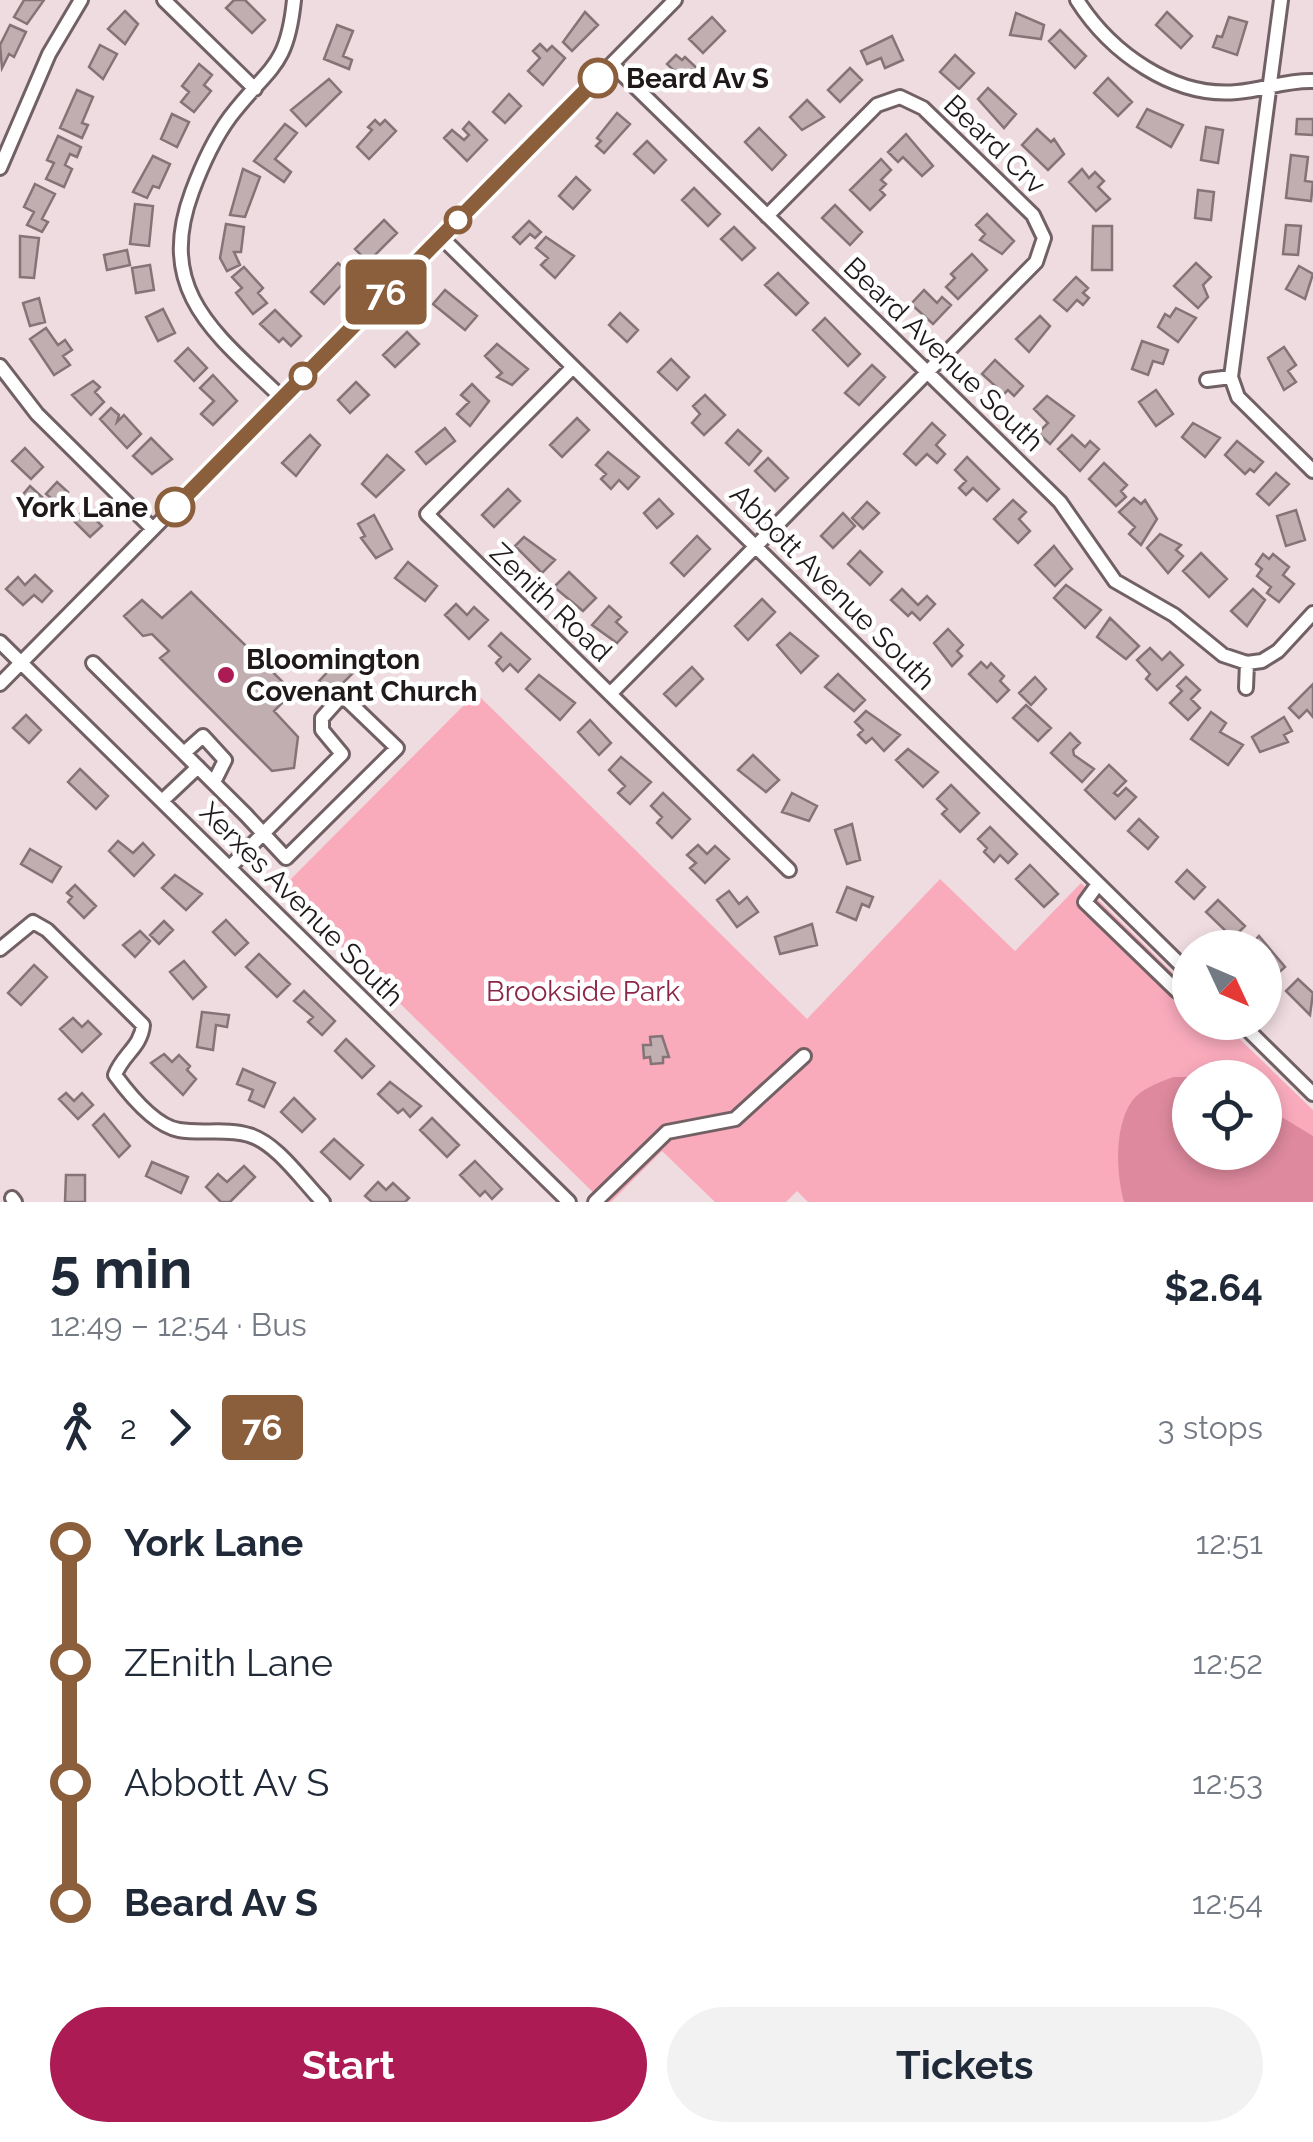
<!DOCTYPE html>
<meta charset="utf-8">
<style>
body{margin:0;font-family:Raleway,sans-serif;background:#f2f2f3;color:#1f2937;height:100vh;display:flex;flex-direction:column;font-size:38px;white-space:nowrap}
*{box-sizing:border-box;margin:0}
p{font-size:32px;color:#747a83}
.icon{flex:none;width:55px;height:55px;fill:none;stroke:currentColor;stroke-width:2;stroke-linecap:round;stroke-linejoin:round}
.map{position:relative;height:1202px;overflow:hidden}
.drawer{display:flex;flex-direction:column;background:#fff;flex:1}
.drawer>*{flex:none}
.badge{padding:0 20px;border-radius:8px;font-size:35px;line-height:65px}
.needle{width:65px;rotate:134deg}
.fabs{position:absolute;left:1172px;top:930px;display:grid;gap:20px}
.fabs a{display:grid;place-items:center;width:110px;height:110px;border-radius:50%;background:#fff;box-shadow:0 5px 15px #0003;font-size:50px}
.map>.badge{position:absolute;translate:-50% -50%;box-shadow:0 0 0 5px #fff}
.legs{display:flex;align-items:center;gap:15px;height:110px;padding:0 50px;font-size:32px}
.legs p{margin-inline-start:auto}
.headline{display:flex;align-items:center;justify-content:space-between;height:170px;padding:0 50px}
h1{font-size:55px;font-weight:700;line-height:75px}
.cta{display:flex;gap:20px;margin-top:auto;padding:20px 50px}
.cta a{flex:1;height:115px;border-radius:60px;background:#ac1b53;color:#fff;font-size:40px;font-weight:700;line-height:115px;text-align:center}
.cta a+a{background:#f2f2f3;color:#1f2937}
ul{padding:0 50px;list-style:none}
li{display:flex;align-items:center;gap:35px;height:120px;font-size:38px}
li i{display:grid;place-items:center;width:15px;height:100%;margin:0 12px;background:currentColor}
li i::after{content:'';width:25px;height:25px;margin:-12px;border:8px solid;border-radius:50%;background:#fff}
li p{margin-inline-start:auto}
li:first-child i{background:linear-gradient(#0000 50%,currentColor 0)}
li:last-child i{background:linear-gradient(currentColor 50%,#0000 0)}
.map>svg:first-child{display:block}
.green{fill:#f9abbc;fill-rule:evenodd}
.water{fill:#de899d}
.building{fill:#c0aeb1;stroke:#847377;stroke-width:2.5}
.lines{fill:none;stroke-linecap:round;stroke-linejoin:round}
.minor-casing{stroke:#726164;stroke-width:18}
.minor{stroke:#fff;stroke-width:12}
.line-1-casing{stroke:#fff;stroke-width:22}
.line-1{stroke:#8b5e3c;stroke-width:15}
.stop-1-dot{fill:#fff;stroke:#8b5e3c;stroke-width:5}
.poi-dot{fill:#ac1b53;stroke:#fff;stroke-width:4}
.labels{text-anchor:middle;stroke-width:9;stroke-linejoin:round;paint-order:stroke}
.stop-label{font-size:28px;font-weight:bold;fill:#20191a;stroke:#fff;text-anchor:start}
.street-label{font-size:28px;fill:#20191a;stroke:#fff}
.poi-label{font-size:28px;font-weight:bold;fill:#20191a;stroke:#fff;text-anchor:start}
.park-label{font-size:28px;fill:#8a2647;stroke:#fff}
</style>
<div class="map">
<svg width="1313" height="1202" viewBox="0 0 1313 1202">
<rect width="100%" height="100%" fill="#efdce0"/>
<path class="green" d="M476 693 807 1019 940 879 1015 951 1081 883 1190 990V1022L1223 1023 1313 1110V1202H808L797 1191 786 1202H715L662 1151 611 1202H603L282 888ZM1190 1078H1265V1152H1190Z"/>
<path class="water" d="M1173 1077H1204L1190 1078V1152H1265V1107L1313 1136V1202H1124C1116 1174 1114 1126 1132 1101 1142 1088 1158 1083 1173 1077Z"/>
<path class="building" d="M24 0H44L27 24 14 17Z
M234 0H245L265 20 252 33 226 8Z
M125 11 138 24 125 44 108 29Z
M585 12 598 25 572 51 563 42Z
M1167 12 1192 36 1181 48 1156 25Z
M1016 13 1044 25 1041 39 1010 35Z
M712 17 725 31 703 53 689 39Z
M1229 17 1247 22 1237 55 1213 47 1217 36 1222 37Z
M10 25 26 32 14 57 9 54 2 68 0 45Z
M337 25 353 31 343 56 352 60 349 69 324 59Z
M1060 30 1086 56 1075 68 1049 41Z
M892 36 903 60 885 68 881 58 867 64 861 51Z
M540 44 547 51 552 46 565 58 543 85 528 71 540 58 533 51Z
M100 45 117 54 103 79 89 67Z
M676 55 682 60 685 57 701 72 703 77 692 88 667 64Z
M955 55 974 73 959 89 940 72Z
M199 64 212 75 204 85 211 91 194 112 181 102 189 92 182 86Z
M850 68 862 80 840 102 828 90Z
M1108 78 1132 102 1118 116 1094 93Z
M329 79 341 92 306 126 291 110Z
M988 88 1016 114 1004 128 978 99Z
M77 90 93 97 82 123 88 125 82 138 60 128Z
M509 94 521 106 505 123 493 112Z
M807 100 824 117 802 130 790 117Z
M1147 109 1183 125 1171 147 1137 127Z
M617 113 630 124 604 153 596 146 601 141 597 138Z
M172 114 189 122 177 147 161 139Z
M1297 119H1313V135L1296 134Z
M375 120 380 125 385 120 396 131 369 159 357 147 372 130 368 127Z
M469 122 487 140 467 161 444 138 452 130 464 140 469 135 463 129Z
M285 124 297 133 275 159 291 172 284 182 254 161Z
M1206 127 1223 130 1218 163 1201 160Z
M759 128 786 155 772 170 745 142Z
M1037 129 1051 142 1054 139 1064 154 1048 170 1022 145Z
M906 134 933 166 922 176 903 157 898 162 888 152Z
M58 136 81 147 77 157 70 154 65 165 72 169 64 187 46 179 54 163 47 160Z
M647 141 666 160 654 173 634 154Z
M1291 155 1308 157 1305 181 1313 182 1311 201 1286 198Z
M153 156 170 164 159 188 153 186 147 198 133 192Z
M881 159 891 170 881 180 886 184 880 190 885 195 870 210 850 190Z
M243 169 260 177 245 217 230 215Z
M1082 169 1089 178 1095 172 1104 181 1098 187 1110 199 1096 211 1069 182Z
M576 177 590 190 573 209 559 196Z
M35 184 55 194 42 219 48 222 42 232 27 225 34 212 24 207Z
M694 188 720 214 708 226 682 200Z
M1198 190 1214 192 1211 220 1195 218Z
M135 204 153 206 149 246 130 244Z
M835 205 862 232 850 245 822 218Z
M987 214 1014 241 1002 254 980 240 985 234 976 225Z
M384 220 397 233 368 262 355 249Z
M529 221 541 232 535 238 530 234 520 244 513 237Z
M226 224 244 227 241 252H234L240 265 227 271 220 258Z
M1286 225 1301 226 1298 255 1283 254Z
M1093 226H1112V270H1092Z
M734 227 755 248 742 260 721 239Z
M20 236 39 238 34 278 20 277Z
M546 237 574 256 555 278 541 265 548 258 536 248Z
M127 250 130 265 107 270 104 255Z
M972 254 987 270 958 299 946 287 955 278 951 274Z
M338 263 351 275 324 304 311 292Z
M1196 263 1211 277 1203 285 1208 297 1198 308 1174 286Z
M150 265 154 290 136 293 132 268Z
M1299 266 1313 274 1305 299 1286 289Z
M244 267 263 288 258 293 267 303 253 314 236 293 242 288 232 277Z
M778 273 808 303 796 315 765 285Z
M1076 277 1088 288 1083 293 1089 298 1083 305 1077 300 1067 311 1054 300Z
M445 290 477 316 465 330 433 304Z
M924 290 937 303 942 297 951 305 933 324 911 304Z
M39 298 45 322 30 326 23 303Z
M1176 308 1196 318 1178 342 1158 327 1165 314 1170 317Z
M163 309 175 333 158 341 146 317Z
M275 310 301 336 291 346 283 338 279 342 260 324Z
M620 313 638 330 627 342 609 325Z
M1040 316 1050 326 1029 352 1016 339Z
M825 318 860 354 848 366 813 330Z
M46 328 58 345 65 340 72 350 63 356 70 365 54 375 30 339Z
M407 332 419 344 395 367 383 355Z
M1142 341 1168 350 1163 364 1153 361 1148 375 1132 369Z
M497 344 528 369 512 385 497 377 502 373 485 356Z
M1284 347 1296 365 1288 371 1296 382 1284 390 1268 358Z
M188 348 207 368 194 381 175 361Z
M671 359 689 377 677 390 658 372Z
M995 360 1023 386 1014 396 1008 390 1004 394 982 374Z
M872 365 885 377 859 405 845 393Z
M213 375 237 401 213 425 201 414 214 401 200 388Z
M93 381 100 387 95 392 104 402 91 415 72 395Z
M356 382 369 395 350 413 338 400Z
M472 384 489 401 470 426 457 414 469 402 461 395Z
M1156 390 1173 414 1156 426 1139 402Z
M705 395 725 415 704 435 692 423 700 414 693 406Z
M1047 396 1074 416 1050 444 1038 433 1048 423 1034 409Z
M111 408 119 415 117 422 124 415 141 434 127 448 100 419Z
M577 418 589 430 562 457 550 445Z
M932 423 945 435 936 445 945 454 937 463 927 454 916 465 904 454Z
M1193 423 1220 438 1205 457 1182 437Z
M445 428 455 441 426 464 416 452Z
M738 430 761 451 749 465 726 443Z
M310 435 320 445 296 476 282 463Z
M1072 435 1085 447 1090 441 1099 449 1080 471 1058 449Z
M151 438 172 459 152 474 133 456Z
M1237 441 1263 462 1254 472 1250 469 1245 474 1225 455Z
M25 448 43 467 31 479 12 461Z
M608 452 639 477 628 489 619 480 611 489 601 479 606 474 596 465Z
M387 455 404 470 376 497 362 484Z
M967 457 999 489 987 501 973 488 966 495 959 488 966 481 955 470Z
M768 458 788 478 775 491 755 471Z
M1104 463 1127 485 1121 491 1126 497 1116 506 1089 479Z
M1276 473 1289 484 1269 505 1257 494Z
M57 482 68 492 58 504 46 494Z
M30 486 42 497 31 509 20 498Z
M508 489 520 501 494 527 482 515Z
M1134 498 1141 504 1145 500 1157 519 1141 545 1129 534 1135 527 1119 512Z
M659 499 673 514 657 528 644 513Z
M1013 500 1026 512 1019 519 1030 531 1018 543 994 519Z
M867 502 879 513 863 529 852 518Z
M85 509 102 526 90 537 73 520Z
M1296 510 1305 540 1286 546 1277 516Z
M843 513 855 526 833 548 821 536Z
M374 515 392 549 376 558 361 538 365 536 358 524Z
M1160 534 1181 545 1176 550 1183 556 1168 573 1147 548Z
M697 536 710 549 684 576 671 563Z
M524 537 555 560 542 573 515 546Z
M1054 546 1072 569 1055 586 1035 565Z
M860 551 882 572 870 585 848 564Z
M1201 553 1227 579 1209 597 1183 571Z
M1263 554 1269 559 1273 554 1289 567 1283 575 1294 584 1279 602 1267 593 1271 587 1257 576 1262 569 1256 564Z
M408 562 437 586 425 601 395 578Z
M569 572 596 598 583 611 554 587Z
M35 575 52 591 42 602 34 595 23 605 6 589 18 577 25 585Z
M1066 585 1101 610 1085 628 1054 598Z
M902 589 918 605 927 596 935 604 920 620 912 612 908 616 891 600Z
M1253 589 1265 600 1247 626 1231 611Z
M191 592 293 692 274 711 298 737 294 768 272 771 160 658 169 651 152 634 143 636 124 616 142 600 162 618Z
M762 599 775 612 748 640 735 626Z
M456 604 467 615 474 607 488 620 469 639 445 615Z
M609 606 621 617 616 622 627 632 617 643 592 625Z
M1110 618 1139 646 1126 659 1097 637Z
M948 629 963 645 957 651 962 656 952 666 934 643Z
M501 633 530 659 518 672 510 664 503 671 496 663 501 657 489 646Z
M790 633 818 656 801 673 777 645Z
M1150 648 1162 660 1170 652 1183 665 1157 690 1146 679 1150 674 1137 660Z
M339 660 353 673 332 694 319 681Z
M981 662 987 668 991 663 1004 676 1000 681 1009 690 997 702 969 674Z
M692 667 703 679 676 706 664 694Z
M838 674 865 700 854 711 825 687Z
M539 675 575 703 560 720 526 689Z
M1035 677 1046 689 1031 705 1019 693Z
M1186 677 1200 690 1191 699 1200 708 1188 720 1170 703 1182 691 1177 686Z
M1313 684V717L1307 710 1299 718 1289 708Z
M1026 705 1051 728 1038 741 1013 718Z
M866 711 900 735 884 751 872 738 866 743 858 735 863 730 855 722Z
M1211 712 1226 723 1220 732 1243 745 1228 765 1191 739Z
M26 715 41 730 29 743 13 728Z
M1284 717 1292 731 1284 735 1288 742 1260 752 1252 737Z
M590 720 611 743 599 755 578 732Z
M1070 733 1080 743 1073 750 1074 755 1094 769 1082 782 1051 753Z
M908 749 938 772 923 787 896 760Z
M753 755 779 780 766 792 738 770Z
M621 757 651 782 630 804 618 793 625 786 609 770Z
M1109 765 1126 781 1114 793 1118 796 1126 788 1136 797 1115 819 1085 790Z
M80 769 108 796 96 809 68 782Z
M951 785 979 813 960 832 942 814 947 809 937 799Z
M663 793 690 819 672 838 657 823 662 817 651 806Z
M792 793 817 806 809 821 782 812Z
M1139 819 1158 837 1148 849 1128 831Z
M852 824 860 860 847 864 835 830Z
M990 827 1017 854 1008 863 1000 855 994 862 984 852 987 848 978 839Z
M118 841 133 853 143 843 154 855 134 876 109 851Z
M698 845 707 854 715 846 729 859 705 883 690 868 696 863 687 855Z
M30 849 61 867 52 882 21 864Z
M1030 865 1058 894 1044 907 1016 879Z
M1187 870 1205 887 1194 899 1176 882Z
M175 875 202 894 186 910 162 888Z
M75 885 96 906 84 918 68 902 72 897 67 893Z
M847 887 873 897 869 907 862 904 856 920 837 912Z
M729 891 739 904 747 897 758 912 737 927 717 900Z
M1218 900 1245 926 1233 938 1206 912Z
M226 920 248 943 235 955 213 932Z
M164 921 173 930 159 944 150 935Z
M812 924 817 945 780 954 775 937Z
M140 931 150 941 135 957 123 945Z
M1259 936 1285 967 1272 979 1265 972V948H1248Z
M259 954 290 984 277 997 246 967Z
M184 961 206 987 193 999 170 972Z
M34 965 47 977 21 1005 8 993Z
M1298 979 1313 993 1310 1015 1286 991Z
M304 991 335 1021 322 1035 308 1022 313 1017 294 1001Z
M202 1012 229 1015 227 1027 216 1025 213 1050 197 1047Z
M73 1018 82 1027 88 1021 101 1034 82 1052 60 1029Z
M662 1036 669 1057H663V1063L651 1064 650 1057 644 1058 643 1045H651L650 1037Z
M346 1039 374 1066 362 1078 335 1051Z
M164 1054 172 1062 179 1055 190 1066 187 1070 196 1079 183 1095 151 1063Z
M243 1069 275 1083 264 1107 249 1100 253 1090 237 1084Z
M390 1082 421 1106 410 1117 403 1109 398 1113 378 1094Z
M66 1093 74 1101 82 1093 93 1105 78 1119 59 1099Z
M294 1098 315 1119 302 1132 281 1112Z
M104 1114 130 1146 119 1157 93 1125Z
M432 1118 459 1145 447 1157 420 1130Z
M334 1139 363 1165 350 1179 321 1152Z
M475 1161 502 1189 492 1199 485 1191 480 1196 460 1175Z
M152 1162 188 1177 181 1193 146 1176Z
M244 1166 255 1177 230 1202H221L206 1187 218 1174 227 1182Z
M66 1175H85V1202H65Z
M378 1182 386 1190 393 1183 409 1198 405 1202H372L365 1196Z"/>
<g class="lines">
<defs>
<path id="minor" d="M164 0 255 89
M1077 0C1110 52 1173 98 1237 92 1263 90 1286 80 1313 81
M1281 0 1231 377 1238 397 1313 471
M612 64 1060 502 1115 581 1174 615 1223 655 1247 663 1262 661 1278 651 1313 613
M0 168 49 54 81 0
M441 237 1190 974
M0 366 37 414 153 529
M573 367 427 514 789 870
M1207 380 1231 377
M282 398C216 334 155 292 192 192 202 165 213 140 230 117 269 66 287 69 294 0
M0 642 569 1202
M93 663 246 815 286 858 397 748 346 699H339L322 718V730L342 754C304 792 267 830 230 867
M0 684 675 0
M1246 688 1247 663
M610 694 1036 262 1044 238 1033 215 923 108 900 97 877 105 767 216
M184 753 203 736 225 760 214 782
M162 801 198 767
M1098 884 1085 902 1177 991 1190 982
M0 949 33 922 47 930 143 1025C141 1047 122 1055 115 1075 129 1094 155 1126 179 1130 202 1134 227 1128 249 1135 277 1143 303 1182 323 1202
M1240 1022 1313 1094
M12 1198 15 1202
M595 1202 667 1132 735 1119 804 1056"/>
</defs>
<use href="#minor" class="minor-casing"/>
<use href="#minor" class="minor"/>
</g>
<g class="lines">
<defs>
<path id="line-1" d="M175 507 598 78"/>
</defs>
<use href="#line-1" class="line-1-casing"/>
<use href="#line-1" class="line-1"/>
</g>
<g class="stop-1-dot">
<circle cx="598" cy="78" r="18"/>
<circle cx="458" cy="220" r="12"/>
<circle cx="303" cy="376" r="12"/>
<circle cx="175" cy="507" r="18"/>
</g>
<circle class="poi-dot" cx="226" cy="675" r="10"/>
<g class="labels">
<g class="stop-label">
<text x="626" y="88">Beard Av S</text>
<text x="148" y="517" text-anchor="end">York Lane</text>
</g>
<g class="street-label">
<text transform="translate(995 144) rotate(44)" y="10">Beard Crv</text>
<text transform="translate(944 354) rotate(44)" y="10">Beard Avenue South</text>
<text transform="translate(833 587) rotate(45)" y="10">Abbott Avenue South</text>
<text transform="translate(551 602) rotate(44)" y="10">Zenith Road</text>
<text transform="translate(302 904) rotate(45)" y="10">Xerxes Avenue South</text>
</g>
<g class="poi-label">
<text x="246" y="669">Bloomington<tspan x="246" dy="32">Covenant Church</tspan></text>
</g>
<g class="park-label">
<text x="583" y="1001">Brookside Park</text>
</g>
</g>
</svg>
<div class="fabs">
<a><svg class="needle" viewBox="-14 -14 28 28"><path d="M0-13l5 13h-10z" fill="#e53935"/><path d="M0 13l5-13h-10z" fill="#747a83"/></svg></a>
<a><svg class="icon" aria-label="locate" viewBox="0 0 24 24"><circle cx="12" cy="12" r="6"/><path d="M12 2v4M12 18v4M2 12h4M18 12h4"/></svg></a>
</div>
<b class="badge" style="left:386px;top:292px;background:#8b5e3c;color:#fff">76</b>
</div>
<section class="drawer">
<div class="headline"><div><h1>5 min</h1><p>12:49 – 12:54 · Bus</p></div><b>$2.64</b></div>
<div class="legs"><svg class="icon" aria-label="walk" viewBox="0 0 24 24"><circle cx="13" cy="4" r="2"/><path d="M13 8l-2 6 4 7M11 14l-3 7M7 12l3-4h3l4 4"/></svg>2<svg class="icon" aria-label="forward" viewBox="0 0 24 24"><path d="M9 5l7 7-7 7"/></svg><b class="badge" style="background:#8b5e3c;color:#fff">76</b><p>3 stops</p></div>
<ul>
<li><i style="color:#8b5e3c"></i><b>York Lane</b><p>12:51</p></li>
<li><i style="color:#8b5e3c"></i><span>ZEnith Lane</span><p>12:52</p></li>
<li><i style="color:#8b5e3c"></i><span>Abbott Av S</span><p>12:53</p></li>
<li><i style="color:#8b5e3c"></i><b>Beard Av S</b><p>12:54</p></li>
</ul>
<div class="cta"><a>Start</a><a>Tickets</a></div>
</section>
